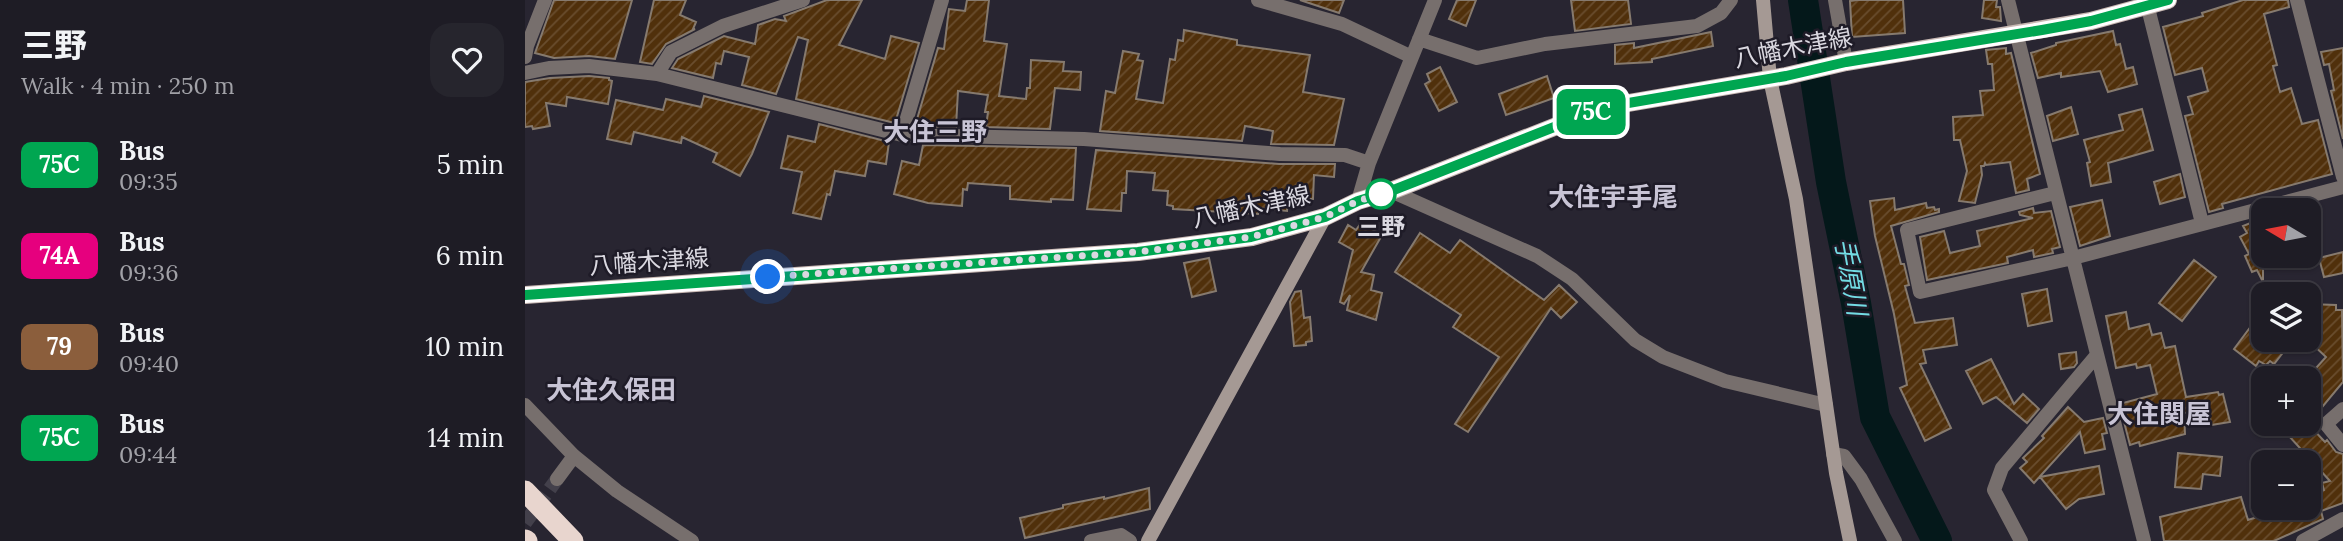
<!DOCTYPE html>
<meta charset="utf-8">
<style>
body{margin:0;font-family:Lora,"Noto Sans JP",serif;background:#26252d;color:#f1f3f6;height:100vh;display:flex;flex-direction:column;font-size:26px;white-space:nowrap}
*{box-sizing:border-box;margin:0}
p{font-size:23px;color:#a1a1a7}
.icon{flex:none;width:38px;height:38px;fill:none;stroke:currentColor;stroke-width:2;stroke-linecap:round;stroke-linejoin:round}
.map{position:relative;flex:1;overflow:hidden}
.drawer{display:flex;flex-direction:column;background:#1e1c25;width:525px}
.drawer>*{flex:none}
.badge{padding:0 14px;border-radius:10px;font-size:24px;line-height:46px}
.needle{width:46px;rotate:280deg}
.controls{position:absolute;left:1726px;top:198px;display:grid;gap:14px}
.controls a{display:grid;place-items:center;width:70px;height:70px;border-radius:14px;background:#1e1c25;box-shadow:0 2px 5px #0004,0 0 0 2px #3c3a42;font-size:35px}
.you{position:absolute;width:35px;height:35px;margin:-18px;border:5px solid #fff;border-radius:50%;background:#1a73e8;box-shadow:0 0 0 10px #1a73e833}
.map>.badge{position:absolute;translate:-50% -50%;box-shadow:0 0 0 4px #fff}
.round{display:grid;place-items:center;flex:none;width:74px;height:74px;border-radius:21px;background:#26252d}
.headline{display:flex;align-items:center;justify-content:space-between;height:119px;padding:0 21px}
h1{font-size:33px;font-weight:700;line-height:52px}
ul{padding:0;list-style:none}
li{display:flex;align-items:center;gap:21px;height:91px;padding:0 21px}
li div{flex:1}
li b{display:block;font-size:26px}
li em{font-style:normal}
li .badge{min-width:77px;font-weight:700;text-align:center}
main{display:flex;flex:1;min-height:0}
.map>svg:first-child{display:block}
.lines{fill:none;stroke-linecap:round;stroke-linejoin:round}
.river{stroke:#04181a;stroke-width:30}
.building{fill:url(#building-hatch);stroke:#867a6e;stroke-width:2}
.street-tunnel{stroke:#43404b;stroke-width:14;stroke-dasharray:14 7;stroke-linecap:butt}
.street{stroke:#776f6d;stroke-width:14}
.secondary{stroke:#a59994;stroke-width:14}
.primary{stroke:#c8b8b3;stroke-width:18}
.highway{stroke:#e8d5ce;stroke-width:21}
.line-casing{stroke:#fff;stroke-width:16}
.line{stroke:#00a651;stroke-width:10}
.walk{stroke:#dad8e0;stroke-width:7;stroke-dasharray:0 12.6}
.stop-dot{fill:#fff;stroke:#00a651;stroke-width:3.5}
.labels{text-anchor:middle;stroke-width:5;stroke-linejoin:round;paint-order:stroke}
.street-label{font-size:24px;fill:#dad8e0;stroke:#1e1b27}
.stop-label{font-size:24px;font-weight:bold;fill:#dad8e0;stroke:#1e1b27}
.neighbourhood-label{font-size:26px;font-weight:bold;fill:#c8c4d5;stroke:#1e1b27}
.water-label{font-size:26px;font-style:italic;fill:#73dce4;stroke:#1e1b27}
</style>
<main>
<section class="drawer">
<div class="headline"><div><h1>三野</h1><p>Walk · 4 min · 250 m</p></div><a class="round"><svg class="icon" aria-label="heart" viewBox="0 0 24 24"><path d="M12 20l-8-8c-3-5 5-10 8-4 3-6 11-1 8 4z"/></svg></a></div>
<ul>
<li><span class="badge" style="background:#00a651;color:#fff">75C</span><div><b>Bus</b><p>09:35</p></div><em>5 min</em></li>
<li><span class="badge" style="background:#e6007e;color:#fff">74A</span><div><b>Bus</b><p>09:36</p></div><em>6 min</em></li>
<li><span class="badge" style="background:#8b5e3c;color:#fff">79</span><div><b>Bus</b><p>09:40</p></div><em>10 min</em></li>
<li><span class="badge" style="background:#00a651;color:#fff">75C</span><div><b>Bus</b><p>09:44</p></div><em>14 min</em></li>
</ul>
</section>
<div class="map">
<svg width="1818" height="541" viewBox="0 0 1818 541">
<defs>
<pattern id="building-hatch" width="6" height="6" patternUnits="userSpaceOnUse" patternTransform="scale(1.75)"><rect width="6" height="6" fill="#50300b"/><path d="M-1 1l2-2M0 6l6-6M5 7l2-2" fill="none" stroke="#694d2e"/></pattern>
</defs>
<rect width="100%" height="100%" fill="#282531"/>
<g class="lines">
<path class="river" d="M1278 0 1306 182 1331 303 1350 417 1412 541"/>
</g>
<path class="building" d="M29 0H107L90 59 64 56 29 58 10 53Z
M129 0H161L155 15 171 22 168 29H170L141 44 127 64 115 62Z
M302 0H337L314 45 360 59 366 36 394 43 370 123 271 99 283 40 273 37 251 94 217 85 224 57 199 51 196 64 191 63 188 78 147 68 153 59 199 36 230 44 233 25 250 19 261 21 259 16Z
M442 0H464L459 41 482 44 474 96 501 99 502 88H505L506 60 539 62 538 71 556 72 555 90 530 88 525 129 461 127 463 112H460L463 95 433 91 431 127 390 126 413 48 419 49 424 9 440 11Z
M775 0H819L814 13Z
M932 0H951L941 26 924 19Z
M1046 0H1103L1106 24 1050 31Z
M1332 0H1378L1380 33 1327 37 1325 1Z
M1459 0H1472L1471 7H1475L1476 21 1457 18Z
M1718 0H1763L1764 7 1739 14 1752 65 1748 66 1755 92 1766 88 1777 124 1793 120 1807 174 1697 204 1698 208 1684 212 1660 116 1668 114 1663 97 1683 91 1677 68 1650 75 1638 27 1678 16 1677 13Z
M659 30 712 40V45L785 55 778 92 819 99 809 145 746 144 748 131 720 126 717 141 575 131 581 91 590 93 598 51 614 54 612 60 618 61 611 99 638 103 645 59 650 60 653 40 658 41Z
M1588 31 1591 45 1595 44 1601 69 1608 67 1612 84 1583 92 1575 71 1536 77V73L1513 78 1506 53 1531 45V43Z
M1186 32 1188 46 1127 59V62L1090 64V45L1109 43V48Z
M1481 48V54L1486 53 1515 174 1502 179 1504 190 1491 193 1485 162 1461 165 1460 163 1459 166H1456L1457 175 1450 203 1434 201 1442 171 1435 140H1429L1428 117 1458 115 1455 91 1469 90 1467 64H1463L1461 50Z
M1818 48V139L1806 91 1809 90 1804 64 1799 65 1796 52Z
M915 67 932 102 914 111 900 84 905 81 902 74Z
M64 76 84 78V80L87 81 83 104 42 97 41 106 21 103 25 126 8 129 7 126 0 127V82L25 78Z
M1022 76 1029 98 981 115 974 94Z
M179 96 244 112 227 154 215 176 188 162 192 153 157 137 156 143 109 132 106 144 82 139 91 100 138 110 141 99 176 107Z
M1546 107 1553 134 1528 141 1522 116Z
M1617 109 1628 150 1583 163 1586 182 1566 186 1562 163 1565 162 1559 140 1598 130 1594 115Z
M294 124 364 142 361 164 343 161 340 176 310 171 305 195 302 194 296 219 268 213 277 172 256 168 263 136 290 142Z
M398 145 551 148 548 200 526 199V202L485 199V186L443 183 442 190 438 189 437 206 403 203 369 194 377 161 394 165Z
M571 150 754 164H810L809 177 789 175 788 199 763 197 762 211 734 208 733 214 648 209V206L642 205 643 191 628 190 630 173 602 171 601 193H597L596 211 562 209Z
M1655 174 1660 197 1635 204 1629 182Z
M1369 198 1370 210 1401 203 1402 208 1409 207 1410 210 1414 209V212L1366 226 1376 264H1379L1384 285 1380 286 1390 323 1428 318 1432 345 1398 350 1401 363 1395 364 1426 428 1400 441 1375 388 1382 385 1369 314 1350 236 1345 201Z
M1577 200 1585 236 1555 246 1545 207Z
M1508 208 1509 213 1526 211 1535 247 1527 249 1528 253 1509 257 1508 250 1482 257 1483 263 1402 280 1395 237 1419 231 1425 253 1455 246 1452 231 1508 218 1495 215 1494 212Z
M1738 218V256H1760L1738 267V282L1732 270 1727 272 1720 256 1724 254 1715 237 1722 233 1718 226Z
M836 223 857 235 836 272 849 275 846 290 857 293 851 320 822 310 825 295 819 304 815 302 828 250 814 242 823 225 831 230Z
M895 233 925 253 935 240 1019 300 1034 285 1052 302 1036 318 1026 308 943 432 930 424 974 357 928 327 936 315 870 272Z
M1818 252V273L1799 277 1794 258Z
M684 258 691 291 667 297 659 263Z
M1669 260 1691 277 1657 321 1634 303Z
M1522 289 1527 321 1503 326 1497 294Z
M776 291 779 318 785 317 787 341 781 342V345L769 346 765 302 770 292Z
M1783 304 1811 305V310H1817L1818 382 1783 424 1800 442 1802 440 1811 452 1818 454V503L1796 511 1798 519 1749 541H1639L1635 517 1716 497 1723 520 1760 508H1783V482H1786L1790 493 1799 490 1797 483 1805 481 1753 424H1783V377L1801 357 1783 340Z
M1601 312 1604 329 1624 324 1627 335 1636 333 1640 348 1650 346 1661 397 1693 392 1694 395 1698 394 1705 422 1686 425 1684 409 1659 413 1660 434 1615 446 1614 442 1605 445 1597 414 1598 403 1632 394 1625 365 1612 368 1611 364 1591 368 1581 316Z
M1727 325 1738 333V340H1747L1760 350 1749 364 1745 361 1741 365 1734 361 1731 366 1709 349Z
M1551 352 1552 363 1549 367 1536 369 1534 354Z
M1466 359 1489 404 1498 394 1514 409 1502 423 1471 397 1458 404 1441 371Z
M1543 407 1559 422 1578 418 1582 433 1577 434 1580 449 1560 453 1555 432 1509 483 1495 468 1502 462 1498 458 1519 438 1517 436Z
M1653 453 1697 457 1695 476 1678 474 1676 489 1650 487Z
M1574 466 1579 494 1554 499 1541 509 1515 477Z
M624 488 625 509 500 538 495 518 538 508V505L579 497V499Z"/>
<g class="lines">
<path class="street-tunnel" d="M0 523 32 479"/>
<path class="street" d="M733 0 817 24 887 57
M1310 0 1321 62
M1483 0 1619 541
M1621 0 1677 223
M1772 0 1818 177
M894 39 952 58 1020 44 1172 26 1196 13 1206 0
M0 57 2 46 20 0
M0 73 24 68 64 66 132 74 377 135 559 139 755 154 820 155 844 163
M132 74 146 52 198 26 278 0
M377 135 417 0
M866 191 1012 256 1047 279 1110 340 1138 357 1200 381 1301 405
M1530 193 1382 230 1395 292 1548 258 1818 187
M833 201 844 163 910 0
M0 405 49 456 92 491 167 541
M1818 409 1801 424 1818 445
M1308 454 1319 456 1336 479 1370 541
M32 479 49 456
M566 541 596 535 605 541
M1496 541 1469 490 1477 468 1571 356
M1778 541 1818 519"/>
<path class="secondary" d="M1238 0 1245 79 1271 199 1311 473 1325 541
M623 541 800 217"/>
<path class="primary" d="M0 295 613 252 727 237 800 217 833 201 866 191 1080 107 1261 76 1321 62 1566 21 1643 0"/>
<path class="highway" d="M0 491 48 541
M0 540 2 541"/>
</g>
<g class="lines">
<defs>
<path id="line" d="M0 295 613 252 726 237 800 217 833 201 866 191 1080 107 1261 76 1321 62 1517 30 1566 21 1643 0"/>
</defs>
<use href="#line" class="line-casing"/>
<use href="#line" class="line"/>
<path class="walk" d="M243 277 613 252 726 237 800 217 833 201 856 194"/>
</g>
<circle class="stop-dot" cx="856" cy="194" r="14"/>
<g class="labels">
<g class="street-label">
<text transform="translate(1268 48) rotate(-11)" y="8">八幡木津線</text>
<text transform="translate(726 207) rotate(-12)" y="8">八幡木津線</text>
<text transform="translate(124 262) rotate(-4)" y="8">八幡木津線</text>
</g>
<g class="stop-label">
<text x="856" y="235">三野</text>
</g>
<g class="neighbourhood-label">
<text x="410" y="141">大住三野</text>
<text x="1088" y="206">大住宇手尾</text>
<text x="86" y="399">大住久保田</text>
<text x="1634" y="423">大住関屋</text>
</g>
<g class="water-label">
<text transform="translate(1326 277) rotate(80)" y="9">手原川</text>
</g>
</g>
</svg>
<div class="controls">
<a><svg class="needle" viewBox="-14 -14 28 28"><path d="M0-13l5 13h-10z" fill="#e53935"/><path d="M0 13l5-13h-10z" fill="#a1a1a7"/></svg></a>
<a><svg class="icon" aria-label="layers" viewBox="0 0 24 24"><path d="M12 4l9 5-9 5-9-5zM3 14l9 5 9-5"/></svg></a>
<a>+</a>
<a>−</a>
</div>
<div class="you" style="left:243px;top:277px"></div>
<b class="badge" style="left:1066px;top:112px;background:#00a651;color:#fff">75C</b>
</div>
</main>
